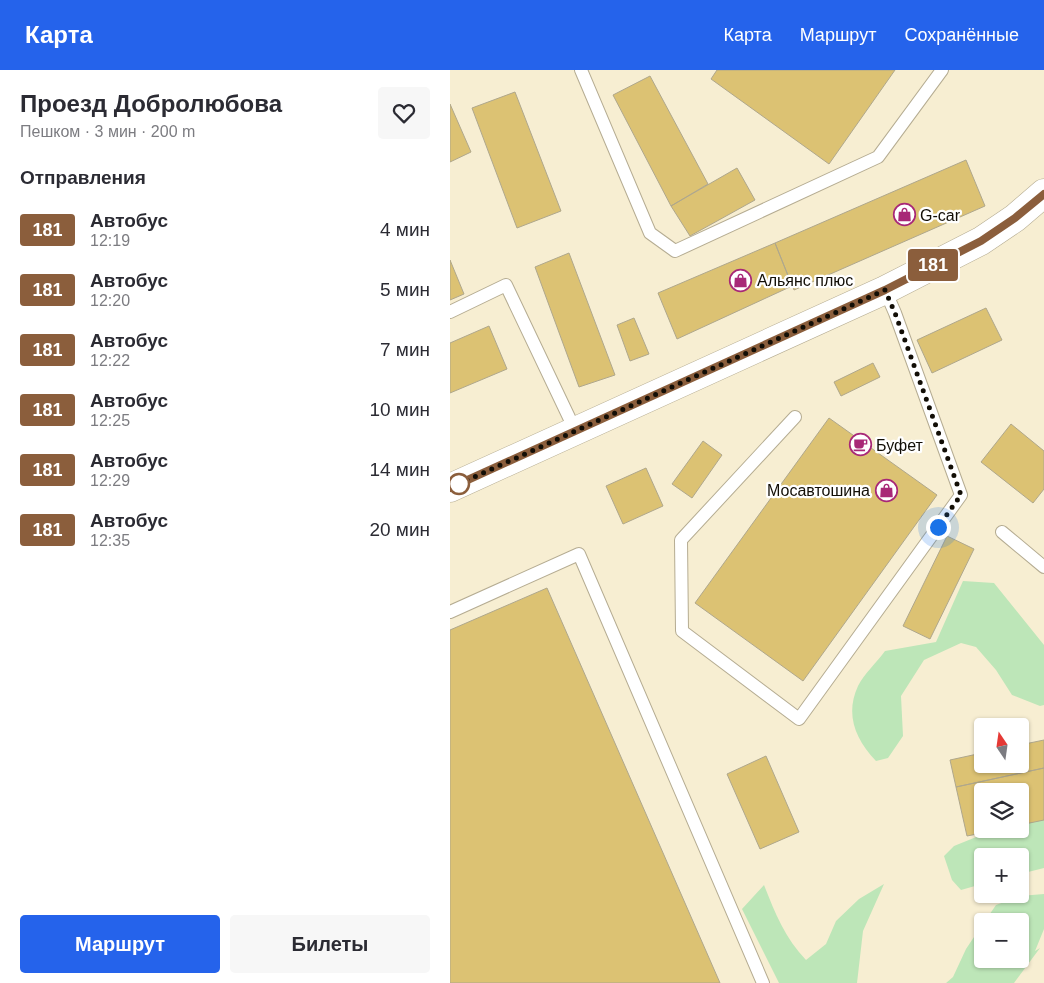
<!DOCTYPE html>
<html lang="ru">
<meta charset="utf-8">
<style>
body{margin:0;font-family:Helvetica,sans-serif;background:#f7f7f7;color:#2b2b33;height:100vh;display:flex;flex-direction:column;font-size:19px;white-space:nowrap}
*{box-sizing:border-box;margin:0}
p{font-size:16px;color:#7c7c81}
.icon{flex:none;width:28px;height:28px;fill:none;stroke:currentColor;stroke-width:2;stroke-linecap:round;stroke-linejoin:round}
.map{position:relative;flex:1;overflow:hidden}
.details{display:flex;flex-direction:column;background:#fff;width:450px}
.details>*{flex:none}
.badge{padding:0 10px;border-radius:4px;font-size:18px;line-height:32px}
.needle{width:32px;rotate:347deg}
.fabs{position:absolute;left:524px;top:648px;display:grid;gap:10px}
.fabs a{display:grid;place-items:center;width:55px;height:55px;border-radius:5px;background:#fff;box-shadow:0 1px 4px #0004;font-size:25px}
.you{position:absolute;width:25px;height:25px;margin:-12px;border:4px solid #fff;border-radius:50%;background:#1a73e8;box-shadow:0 0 0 8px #1a73e833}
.map>.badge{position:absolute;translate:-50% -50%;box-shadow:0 0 0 2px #fff}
h2{padding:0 20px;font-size:19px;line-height:45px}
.round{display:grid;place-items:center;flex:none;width:52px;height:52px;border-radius:5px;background:#f7f7f7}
.head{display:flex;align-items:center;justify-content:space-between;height:85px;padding:0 20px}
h1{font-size:24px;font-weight:600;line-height:38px}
.action{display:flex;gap:10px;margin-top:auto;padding:10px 20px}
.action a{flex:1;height:58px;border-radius:5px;background:#2563eb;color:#fff;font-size:20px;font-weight:600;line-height:58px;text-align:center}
.action a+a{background:#f7f7f7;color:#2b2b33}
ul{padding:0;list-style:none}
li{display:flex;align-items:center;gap:15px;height:60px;padding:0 20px}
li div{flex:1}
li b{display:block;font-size:19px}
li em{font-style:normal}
li .badge{min-width:55px;font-weight:700;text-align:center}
header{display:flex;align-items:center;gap:30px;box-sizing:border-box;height:70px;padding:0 25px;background:#2563eb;color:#fff}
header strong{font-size:24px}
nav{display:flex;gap:28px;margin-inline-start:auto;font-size:18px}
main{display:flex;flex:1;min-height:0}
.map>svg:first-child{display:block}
.green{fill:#bde6b8}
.building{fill:#dcc273;stroke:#afa78c}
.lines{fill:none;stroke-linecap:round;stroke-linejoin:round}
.lane-casing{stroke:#b5ac92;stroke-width:14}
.secondary-casing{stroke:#b5ac92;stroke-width:29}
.lane{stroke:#fff;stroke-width:12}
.secondary{stroke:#fff;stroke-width:28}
.line-casing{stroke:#fff;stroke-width:11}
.line{stroke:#8b5e3c;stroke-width:8}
.walk{stroke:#120e06;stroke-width:5;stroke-dasharray:0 9}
.stop-dot{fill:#fff;stroke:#8b5e3c;stroke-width:2.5}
.labels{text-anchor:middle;stroke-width:4.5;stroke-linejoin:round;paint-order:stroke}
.poi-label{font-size:16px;fill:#120e06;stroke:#fff;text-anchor:start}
</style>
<header>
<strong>Карта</strong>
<nav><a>Карта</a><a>Маршрут</a><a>Сохранённые</a></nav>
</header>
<main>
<section class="details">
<div class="head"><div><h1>Проезд Добролюбова</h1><p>Пешком · 3 мин · 200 m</p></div><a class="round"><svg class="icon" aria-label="heart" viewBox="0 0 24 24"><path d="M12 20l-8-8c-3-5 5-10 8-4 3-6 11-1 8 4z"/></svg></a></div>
<h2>Отправления</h2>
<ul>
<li><span class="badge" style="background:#8b5e3c;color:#fff">181</span><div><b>Автобус</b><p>12:19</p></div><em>4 мин</em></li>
<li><span class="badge" style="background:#8b5e3c;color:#fff">181</span><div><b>Автобус</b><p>12:20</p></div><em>5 мин</em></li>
<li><span class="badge" style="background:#8b5e3c;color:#fff">181</span><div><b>Автобус</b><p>12:22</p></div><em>7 мин</em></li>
<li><span class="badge" style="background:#8b5e3c;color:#fff">181</span><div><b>Автобус</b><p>12:25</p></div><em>10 мин</em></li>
<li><span class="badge" style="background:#8b5e3c;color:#fff">181</span><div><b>Автобус</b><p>12:29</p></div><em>14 мин</em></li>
<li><span class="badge" style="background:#8b5e3c;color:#fff">181</span><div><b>Автобус</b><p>12:35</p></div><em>20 мин</em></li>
</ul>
<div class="action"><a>Маршрут</a><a>Билеты</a></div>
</section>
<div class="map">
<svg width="594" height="913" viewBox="0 0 594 913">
<rect width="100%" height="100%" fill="#f7eed2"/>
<path class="green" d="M513 511 544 513 594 575V635L590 636 562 625 546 600 526 577 511 573 474 590 451 626 453 666 438 688 426 691C405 669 395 644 408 616 414 604 427 592 435 581L486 572Z
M594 737V798L570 804V786H532V814L511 820 502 810 494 786 504 776 546 759H570V745Z
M434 814 413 861 407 913H329L292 839 314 815C325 843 335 868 356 890L376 874 386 851 409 829Z
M594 824V859L585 881 590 878 564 913H496L503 907 516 879 532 855V889H570V851H535L546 835 570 826Z"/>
<path class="building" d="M267 0H445L379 94 261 9Z
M200 6 258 114 221 136 163 25Z
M65 22 111 141 67 158 22 38Z
M0 34 21 82 0 92Z
M516 90 535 136 344 220 325 173Z
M287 98 305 130 240 166 221 136Z
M325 173 342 216 227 269 208 223Z
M119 183 165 305 129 317 85 197Z
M0 190 14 224 0 230Z
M536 238 552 270 482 303 467 270Z
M184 248 199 284 180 291 167 255Z
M39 256 57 299 0 323V273Z
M423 293 430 307 391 326 384 312Z
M379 348 487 425 353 611 245 533Z
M561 354 594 381V419L583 433 531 392Z
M253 371 272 385 242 428 222 414Z
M196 398 213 436 173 454 156 416Z
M497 466 524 479 480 569 453 556Z
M97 518 270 913H0V560Z
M594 670V698L506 717 500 690 532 683V694H570V675Z
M316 686 349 762 310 779 277 704Z
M594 698V750L570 755V721H532V759H552L517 766 506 717Z"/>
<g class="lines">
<defs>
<path id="lane" d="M131 0 200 163 225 181 428 87 492 0
M0 242 56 215 125 360
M345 347 231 470 232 561 349 649 511 425 445 243 435 220
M552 462 594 497
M0 542 129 484 313 913"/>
<path id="secondary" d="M0 418 435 220 531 171 565 148 594 123"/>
</defs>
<use href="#lane" class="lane-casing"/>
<use href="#secondary" class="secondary-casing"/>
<use href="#lane" class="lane"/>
<use href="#secondary" class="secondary"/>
</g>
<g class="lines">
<defs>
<path id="line" d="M0 418 435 220 531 171 565 148 594 124"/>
</defs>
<use href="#line" class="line-casing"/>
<use href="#line" class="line"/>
<path class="walk" d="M9 414 435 220 445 243 511 425 488 457"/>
</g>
<defs>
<symbol id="shop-ring" viewBox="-11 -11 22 22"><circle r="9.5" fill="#fff" stroke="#a82877" stroke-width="1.5"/><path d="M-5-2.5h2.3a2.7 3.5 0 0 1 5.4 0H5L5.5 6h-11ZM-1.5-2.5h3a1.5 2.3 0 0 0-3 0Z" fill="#a82877"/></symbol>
<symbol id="cafe-ring" viewBox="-11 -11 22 22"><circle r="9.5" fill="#fff" stroke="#a82877" stroke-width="1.5"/><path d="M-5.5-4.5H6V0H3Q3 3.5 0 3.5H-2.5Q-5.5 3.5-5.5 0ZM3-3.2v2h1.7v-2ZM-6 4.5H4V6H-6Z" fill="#a82877"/></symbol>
</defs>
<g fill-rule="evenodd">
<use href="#shop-ring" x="442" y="132" width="25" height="25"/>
<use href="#shop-ring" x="278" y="198" width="25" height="25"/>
<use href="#cafe-ring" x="398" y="362" width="25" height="25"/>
<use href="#shop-ring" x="424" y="408" width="25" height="25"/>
</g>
<circle class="stop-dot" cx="9" cy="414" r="10"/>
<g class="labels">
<g class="poi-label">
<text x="470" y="151">G-car</text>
<text x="307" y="216">Альянс плюс</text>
<text x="426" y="381">Буфет</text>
<text x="420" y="426" text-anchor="end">Мосавтошина</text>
</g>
</g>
</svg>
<div class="fabs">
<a><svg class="needle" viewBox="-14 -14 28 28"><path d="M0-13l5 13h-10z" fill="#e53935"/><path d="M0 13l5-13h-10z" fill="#7c7c81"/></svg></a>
<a><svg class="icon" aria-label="layers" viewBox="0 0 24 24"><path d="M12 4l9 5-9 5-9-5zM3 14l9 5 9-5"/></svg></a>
<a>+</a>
<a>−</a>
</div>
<div class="you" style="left:488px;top:457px"></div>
<b class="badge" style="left:483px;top:195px;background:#8b5e3c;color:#fff">181</b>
</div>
</main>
